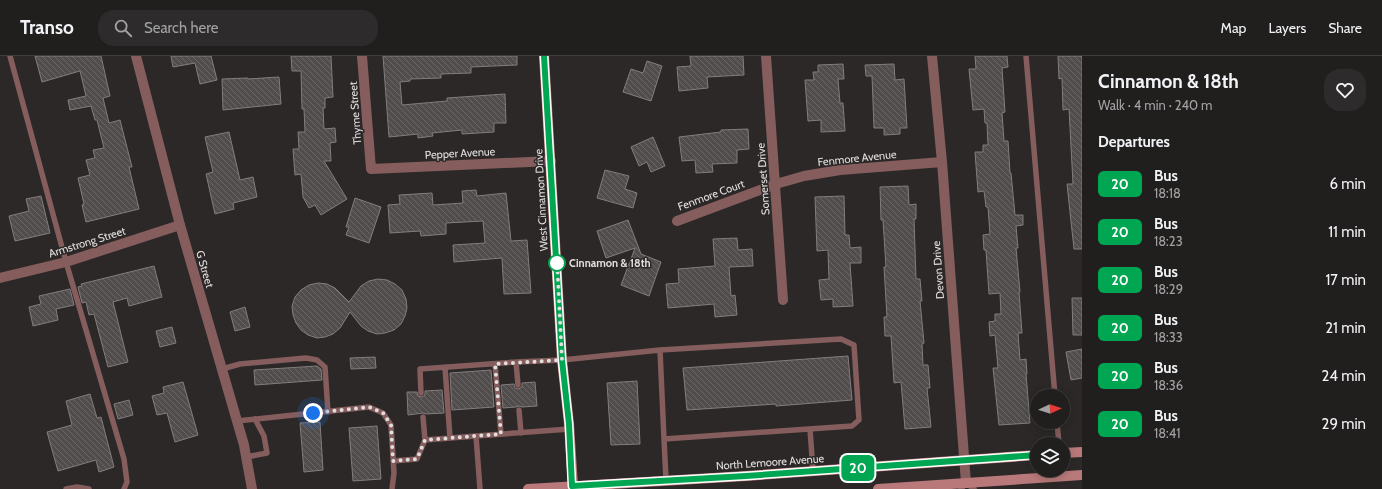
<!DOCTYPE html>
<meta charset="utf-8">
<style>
body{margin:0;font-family:Cabin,sans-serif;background:#2d2b2b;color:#f1f3f6;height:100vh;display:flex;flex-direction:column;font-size:15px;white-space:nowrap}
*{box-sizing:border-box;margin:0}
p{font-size:13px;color:#a2a2a4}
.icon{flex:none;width:22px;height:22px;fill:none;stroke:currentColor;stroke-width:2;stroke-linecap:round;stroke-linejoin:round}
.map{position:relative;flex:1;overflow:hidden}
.panel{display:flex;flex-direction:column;background:#211e1e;width:300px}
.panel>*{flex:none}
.badge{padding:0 8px;border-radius:6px;font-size:14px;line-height:26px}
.needle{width:26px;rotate:86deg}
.buttons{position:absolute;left:1030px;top:333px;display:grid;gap:8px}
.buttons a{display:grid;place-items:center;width:40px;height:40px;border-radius:50%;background:#211e1e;box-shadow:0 2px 10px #0003,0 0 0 1px #3e3c3c;font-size:20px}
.you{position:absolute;width:20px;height:20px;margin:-10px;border:3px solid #fff;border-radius:50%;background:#1a73e8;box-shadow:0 0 0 6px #1a73e833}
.map>.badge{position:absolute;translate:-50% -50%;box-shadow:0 0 0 2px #fff}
h2{padding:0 16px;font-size:15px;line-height:36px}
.round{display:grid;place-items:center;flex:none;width:42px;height:42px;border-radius:16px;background:#2d2b2b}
.headline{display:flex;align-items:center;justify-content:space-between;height:68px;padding:0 16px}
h1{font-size:19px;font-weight:800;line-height:30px}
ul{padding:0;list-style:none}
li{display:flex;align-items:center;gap:12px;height:48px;padding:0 16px}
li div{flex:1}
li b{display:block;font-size:15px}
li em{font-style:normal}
li .badge{min-width:44px;font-weight:700;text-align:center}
header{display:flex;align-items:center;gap:24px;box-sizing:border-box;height:56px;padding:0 20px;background:#211e1e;border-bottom:1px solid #3e3c3c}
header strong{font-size:19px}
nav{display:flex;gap:22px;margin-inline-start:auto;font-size:14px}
.search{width:280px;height:36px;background:#2d2b2b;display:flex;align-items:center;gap:10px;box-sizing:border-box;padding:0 14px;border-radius:16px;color:#a2a2a4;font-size:15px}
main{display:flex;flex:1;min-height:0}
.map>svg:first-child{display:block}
.building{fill:url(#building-back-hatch);stroke:#837d7d}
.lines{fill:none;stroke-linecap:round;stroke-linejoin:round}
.service{stroke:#855d5d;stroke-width:5.5}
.minor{stroke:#855d5d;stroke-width:10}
.secondary{stroke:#b9797a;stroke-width:10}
.line-casing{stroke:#fff;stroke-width:9}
.line{stroke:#00a651;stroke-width:6}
.walk{stroke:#e1dede;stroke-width:4;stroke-dasharray:0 7.2}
.stop-dot{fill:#fff;stroke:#00a651;stroke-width:2}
.labels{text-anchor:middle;stroke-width:3;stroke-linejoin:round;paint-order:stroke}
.street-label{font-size:11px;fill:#e1dede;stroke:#2c2828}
.stop-label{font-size:11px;font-weight:bold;fill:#e1dede;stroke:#2c2828;text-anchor:start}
</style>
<header>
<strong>Transo</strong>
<div class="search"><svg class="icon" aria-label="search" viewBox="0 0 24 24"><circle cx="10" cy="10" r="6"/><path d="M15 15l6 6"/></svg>Search here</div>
<nav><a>Map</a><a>Layers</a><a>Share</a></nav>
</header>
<main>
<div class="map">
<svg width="1082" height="433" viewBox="0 0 1082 433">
<defs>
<pattern id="building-back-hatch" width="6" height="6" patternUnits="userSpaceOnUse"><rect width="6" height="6" fill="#524d4d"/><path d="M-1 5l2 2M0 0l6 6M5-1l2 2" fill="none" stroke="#6b6666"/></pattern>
</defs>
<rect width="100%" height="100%" fill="#2c2828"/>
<path class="building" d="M35 0H101L110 40 103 42 109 67 120 64 132 111H129L139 153 86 166 82 149 84 148 78 122 90 119 86 104 95 102 93 94 104 92 97 64H95L91 50 70 54 68 44 86 40 80 15 42 26Z
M171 0H211L217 24 200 28 195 7 173 11Z
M291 0H331L333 41 325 42V52H323L324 73 335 72 336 86 330 87 331 105H324L347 143 321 159 315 149 309 152 303 141 301 118 295 119 293 93H299L298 76H305L304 53H302L301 15H292Z
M383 0H517V9L471 11V17L441 18V22L410 23V25L400 26 402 49 447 45V42L505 38 506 67H494V76L462 78V74L432 77 433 80 418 82V78L389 81Z
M690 0H743L744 19 707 21 708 32 679 35 677 11 691 10Z
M975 0H1007L1008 11 1002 12 1005 56 1002 57 1004 85H1008L1010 117H1011L1015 159H1023V169L1016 170 1018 192H1016L1020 236H1019L1022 277H1018L1020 304 1026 303 1027 318H1026L1030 367 999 369 993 312H998L995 279 990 280 989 266 995 265V258H1001L1000 237 989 238 986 194H984L983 179 990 178 988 151H986L984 135 978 136 975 96H983V89H988L987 67H985L984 53 973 54 969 13H976Z
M1058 0H1082V193H1074L1067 128H1073L1069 53 1063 54 1062 22 1059 23Z
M647 5 662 10 651 45 623 36 631 13 643 17Z
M843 8 844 23H838L840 47H843L845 75 821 76V64L808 65 805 24H814L813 16H818V9Z
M894 8 895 24 904 23 907 72H900V78L884 79V72H874L872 20H866L865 9Z
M279 21 281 48 223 54 222 23 248 22V23Z
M748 73 749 93 737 94V107L712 108 713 116 696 117 695 104 682 105 679 81 721 76V74Z
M229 76 240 124 253 121 257 141 233 147 234 153 215 158 206 118 213 116 205 81Z
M653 81 665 110 651 116 647 106 639 110 631 91Z
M605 114 629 120 625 133 637 137 633 152 597 142Z
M908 130 909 149 916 148V163H914L916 223H920L922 245H920L924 287 922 288 923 309H928L930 332H927L931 371 905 373 901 326 894 327 891 280H885L884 261H887L884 211H886L883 164H881L880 131Z
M476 134 477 140 506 137 511 185 527 184 531 237 504 238 502 202 454 206 453 189 485 187 483 165 446 167V178L421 180 420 175 390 177 388 149 400 148 399 139 432 137 433 149 463 147 462 135Z
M41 140 50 177 15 185 9 160 29 155 26 143Z
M844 140 845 179H849L850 192 861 191V207H850L853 250 833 251V243L821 244 819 224 829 223 828 194 817 195 815 141Z
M355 142 381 151 369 187 346 179 349 171H346Z
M628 164 641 198 661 206 649 240 621 229 635 192 606 202 597 175Z
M737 182 738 194 752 193 753 210 729 211 731 240 735 239 737 259 715 261 714 248 668 252 666 228 679 227 678 213 715 210 713 183Z
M154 210 162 241 129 250 127 242 113 246 128 306 108 311 94 258 89 259 86 246 82 247 78 231 82 230 81 228Z
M378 223 387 224 395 228 402 234 406 243 407 252 405 260 401 268 394 274 385 277 377 278 368 275 361 270 350 256 340 272 333 278 325 281 317 282 308 279 301 274 296 267 293 259 292 250 295 241 301 234 309 229 318 227 327 228 335 232 349 246 361 230 369 225Z
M70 233 74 249 56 253 58 264 33 270 29 251 41 248 39 240Z
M1072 242H1082V279H1073Z
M245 251 250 271 235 275 230 256Z
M172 271 176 287 160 291 156 275Z
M1082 293V322L1071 324 1066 296Z
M848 300 852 344 776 350V348L687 354 683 312Z
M375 301 376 312 351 313 350 302Z
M317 310 321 313 322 324 255 329 254 314Z
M491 314 494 351 452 354 450 317Z
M637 325 640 388 611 389 607 327Z
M183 326 198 379 175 386 167 357 157 359 152 340 164 337 163 331Z
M535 326 537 350 522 351 519 350 516 351 503 352 501 329 514 328 515 332 518 333 522 331V327Z
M442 334 444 357 426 358 423 357 408 359 407 336H417L418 340 422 341 425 339V335Z
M90 338 97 362 101 361 114 411 99 416 96 404 58 415 47 376 72 369 66 345Z
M129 344 133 359 118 363 114 348Z
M320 366 323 414 304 416 300 367Z
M377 370 381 423 353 425 349 372Z"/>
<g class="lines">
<path class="service" d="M10 0 66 206 124 403 127 426 124 433
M1026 0 1055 340
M495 308 501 378
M445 311 450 382
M222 313 240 308 306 302 317 304 325 311 328 356
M518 329 516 306 562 304 660 294 841 283 854 289 859 364 852 370 664 383 660 294
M421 337 420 313 516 306
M519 354 521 377
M423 361 425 384 476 380
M237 365 369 351 383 357 391 369 394 417 392 433
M1057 366 1059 388
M810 373 813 415
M664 383 666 424
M246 401 267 397 264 380 255 363
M393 405 417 403 425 384
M66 433 77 431 89 433
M480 433 476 380 570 373
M961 433 966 427 974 433"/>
<path class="minor" d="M136 0 180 169 244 389 252 433
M362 0 371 113 551 105
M766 0 783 244
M932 0 942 106 966 427
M677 165 776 128 804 120 840 114 942 106
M0 222 66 206 180 169"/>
<path class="secondary" d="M544 0 562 304 569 368 573 430
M1063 397 1082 396
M528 433 746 420 1037 399
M878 433 1082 419"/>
</g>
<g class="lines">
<defs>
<path id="line" d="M544 0 562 304 569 368 572 430 746 420 1037 399"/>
</defs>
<use href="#line" class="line-casing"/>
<use href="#line" class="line"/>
<path class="walk" d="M313 357 369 351 383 357 391 369 393 405 417 403 425 384 501 378 495 308 562 304 557 204V207"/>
</g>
<circle class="stop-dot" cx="557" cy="207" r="8"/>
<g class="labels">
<g class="street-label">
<text transform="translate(355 57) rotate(-94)" y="4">Thyme Street</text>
<text transform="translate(460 97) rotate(-3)" y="4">Pepper Avenue</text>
<text transform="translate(857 102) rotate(-6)" y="4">Fenmore Avenue</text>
<text transform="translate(763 123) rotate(-94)" y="4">Somerset Drive</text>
<text transform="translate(711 139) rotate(-20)" y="4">Fenmore Court</text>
<text transform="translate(541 144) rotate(-93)" y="4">West Cinnamon Drive</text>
<text transform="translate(87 186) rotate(-17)" y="4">Armstrong Street</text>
<text transform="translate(205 213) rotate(74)" y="4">G Street</text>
<text transform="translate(938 214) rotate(-94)" y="4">Devon Drive</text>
<text transform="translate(770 406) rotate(-4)" y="4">North Lemoore Avenue</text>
</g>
<g class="stop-label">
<text x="569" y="211">Cinnamon &amp; 18th</text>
</g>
</g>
</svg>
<div class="buttons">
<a><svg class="needle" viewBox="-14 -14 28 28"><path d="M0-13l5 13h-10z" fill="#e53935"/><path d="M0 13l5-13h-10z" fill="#a2a2a4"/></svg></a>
<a><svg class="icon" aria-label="layers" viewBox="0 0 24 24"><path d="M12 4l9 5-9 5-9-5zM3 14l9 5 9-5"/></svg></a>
</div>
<div class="you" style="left:313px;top:357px"></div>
<b class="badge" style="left:858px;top:412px;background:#00a651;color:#fff">20</b>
</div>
<section class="panel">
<div class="headline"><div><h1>Cinnamon &amp; 18th</h1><p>Walk · 4 min · 240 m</p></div><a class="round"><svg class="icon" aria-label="heart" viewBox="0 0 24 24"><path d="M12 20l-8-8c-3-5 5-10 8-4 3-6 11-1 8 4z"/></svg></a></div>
<h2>Departures</h2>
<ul>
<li><span class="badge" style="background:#00a651;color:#fff">20</span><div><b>Bus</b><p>18:18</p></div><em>6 min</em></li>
<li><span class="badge" style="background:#00a651;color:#fff">20</span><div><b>Bus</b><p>18:23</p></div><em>11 min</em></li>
<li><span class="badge" style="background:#00a651;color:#fff">20</span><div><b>Bus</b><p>18:29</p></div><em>17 min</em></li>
<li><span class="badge" style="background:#00a651;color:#fff">20</span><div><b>Bus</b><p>18:33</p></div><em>21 min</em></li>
<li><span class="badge" style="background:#00a651;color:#fff">20</span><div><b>Bus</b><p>18:36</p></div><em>24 min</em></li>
<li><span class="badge" style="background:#00a651;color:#fff">20</span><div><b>Bus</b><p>18:41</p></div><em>29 min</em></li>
</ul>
</section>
</main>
